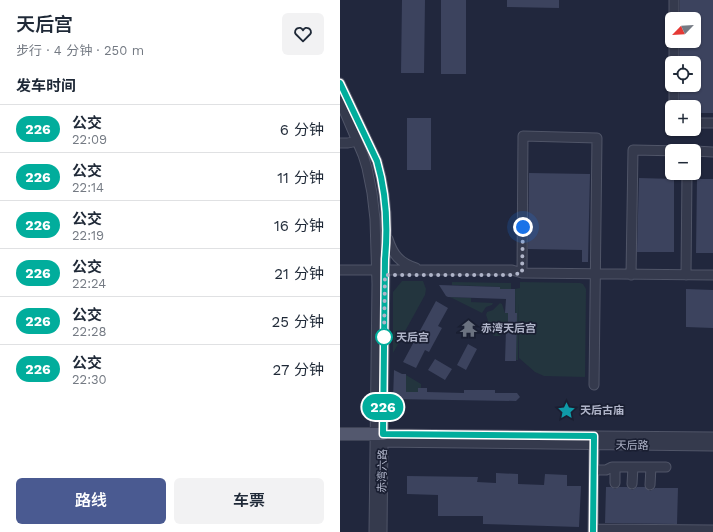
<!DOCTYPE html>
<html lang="zh">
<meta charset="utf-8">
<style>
body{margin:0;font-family:"Work Sans","Noto Sans SC",sans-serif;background:#f2f2f3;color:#1f2937;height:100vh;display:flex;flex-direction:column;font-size:15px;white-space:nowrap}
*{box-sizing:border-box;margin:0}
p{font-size:13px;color:#747a83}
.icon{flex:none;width:22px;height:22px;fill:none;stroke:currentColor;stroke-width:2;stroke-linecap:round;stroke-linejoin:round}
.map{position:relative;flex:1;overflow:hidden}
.panel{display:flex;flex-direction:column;background:#fff;width:340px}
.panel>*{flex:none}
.badge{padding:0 8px;border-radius:13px;font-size:14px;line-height:26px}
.needle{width:26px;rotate:245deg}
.controls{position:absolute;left:325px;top:12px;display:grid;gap:8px}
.controls a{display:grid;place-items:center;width:36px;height:36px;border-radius:6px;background:#fff;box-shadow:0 1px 3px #0004;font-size:20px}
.you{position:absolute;width:20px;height:20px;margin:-10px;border:3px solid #fff;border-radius:50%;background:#1a73e8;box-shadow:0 0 0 6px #1a73e833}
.map>.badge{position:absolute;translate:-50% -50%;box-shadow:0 0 0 2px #fff}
h2{padding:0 16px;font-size:15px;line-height:36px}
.round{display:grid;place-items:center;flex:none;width:42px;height:42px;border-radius:6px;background:#f2f2f3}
.summary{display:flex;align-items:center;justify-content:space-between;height:68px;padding:0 16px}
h1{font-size:19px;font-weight:600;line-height:30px}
.cta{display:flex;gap:8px;margin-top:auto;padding:8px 16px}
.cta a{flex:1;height:46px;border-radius:6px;background:#4a5a91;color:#fff;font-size:16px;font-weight:600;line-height:46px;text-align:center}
.cta a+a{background:#f2f2f3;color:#1f2937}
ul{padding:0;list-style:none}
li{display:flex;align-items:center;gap:12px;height:48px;padding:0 16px;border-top:1px solid #e0e1e3}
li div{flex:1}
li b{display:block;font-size:15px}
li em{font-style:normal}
li .badge{min-width:44px;font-weight:700;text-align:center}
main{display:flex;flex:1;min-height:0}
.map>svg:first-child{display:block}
.green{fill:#23353e}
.building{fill:#3c435e}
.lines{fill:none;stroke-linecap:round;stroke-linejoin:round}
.minor-casing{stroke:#505568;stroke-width:11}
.major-casing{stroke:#3e4356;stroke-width:14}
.minor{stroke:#353a4d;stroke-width:9}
.major{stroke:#53586e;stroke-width:12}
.line-casing{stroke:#fff;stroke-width:9}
.line{stroke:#01ad9c;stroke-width:6}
.walk{stroke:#b0b5c9;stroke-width:4;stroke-dasharray:0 7.2}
.stop-dot{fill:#fff;stroke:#01ad9c;stroke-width:2}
.labels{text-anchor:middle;stroke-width:3.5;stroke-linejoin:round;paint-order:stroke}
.poi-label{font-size:11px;font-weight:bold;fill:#b0b5c9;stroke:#1a1f32;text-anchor:start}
.stop-label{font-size:11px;font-weight:bold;fill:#b0b5c9;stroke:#1a1f32;text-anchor:start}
.street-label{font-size:11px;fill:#b0b5c9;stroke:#1a1f32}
</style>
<main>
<section class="panel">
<div class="summary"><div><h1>天后宫</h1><p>步行 · 4 分钟 · 250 m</p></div><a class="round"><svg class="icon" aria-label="heart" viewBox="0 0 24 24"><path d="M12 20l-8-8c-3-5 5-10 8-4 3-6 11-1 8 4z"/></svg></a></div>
<h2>发车时间</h2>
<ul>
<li><span class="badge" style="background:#01ad9c;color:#fff">226</span><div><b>公交</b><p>22:09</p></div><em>6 分钟</em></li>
<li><span class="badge" style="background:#01ad9c;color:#fff">226</span><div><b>公交</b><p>22:14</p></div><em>11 分钟</em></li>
<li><span class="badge" style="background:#01ad9c;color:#fff">226</span><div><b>公交</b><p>22:19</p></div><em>16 分钟</em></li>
<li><span class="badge" style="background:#01ad9c;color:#fff">226</span><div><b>公交</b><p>22:24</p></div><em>21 分钟</em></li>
<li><span class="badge" style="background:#01ad9c;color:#fff">226</span><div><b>公交</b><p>22:28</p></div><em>25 分钟</em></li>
<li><span class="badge" style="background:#01ad9c;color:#fff">226</span><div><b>公交</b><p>22:30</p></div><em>27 分钟</em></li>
</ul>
<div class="cta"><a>路线</a><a>车票</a></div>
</section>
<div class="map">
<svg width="373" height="532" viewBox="0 0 373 532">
<rect width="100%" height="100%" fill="#21273d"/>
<path class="green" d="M62 281H83L86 289 85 295 53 353V292Z
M112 282 171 283V289L160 297V287L112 285Z
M180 282 240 283 243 284 246 289 245 377 204 376 195 372 179 358V302L178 360H176L175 289 180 288Z
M110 297 131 298V302L153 303 152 305 146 307 142 313Z
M160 303 162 304 165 313H168V330H165L160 336H154C149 332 149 321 146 315L147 312 153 310Z
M66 375 81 384V388H78V392H66Z"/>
<path class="building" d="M62 0H85L84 73H61Z
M101 0H126V74H101Z
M167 0H219V8L167 7Z
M340 0H373V113H354V107H340V85H354V63H340V41H354V19H340Z
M67 118H91V170H67Z
M189 173 250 174 248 262H242V250L188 249Z
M299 178 334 179V252H297Z
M357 179H373V253H356Z
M99 285 160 287V289H175V313H177L176 361H165L166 330H168V313H165L166 299 108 297 106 296Z
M346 289 373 290V328L346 327Z
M96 301 108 308 98 326 102 328 89 352 85 350 76 368 63 362Z
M128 344 137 349 126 370 117 365Z
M95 359 112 369 105 380 88 370Z
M54 370 62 374H66V392H78V388H87V392L124 393V390H155V393H177L180 397 176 401 53 399Z
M156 473 178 474V484L204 485 205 474 227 475V486H241L239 527 143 524V516H98V495L67 494V476L138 477 137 482 156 483Z
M266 487H271L275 489 279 487H287L292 490 297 487H305L310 491 315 488H338L337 524 265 523Z"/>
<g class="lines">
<defs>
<path id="minor" d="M334 19V0
M334 63V41
M0 83 37 161C46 192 48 227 45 259L42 532
M0 101 23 155 27 168 32 193 35 219 37 284 34 532
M334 107V85
M354 123H373
M0 143H8L17 141
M355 151 373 152
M48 239C53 255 60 263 76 268
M0 270H172L182 273 373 275
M182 273 183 136 257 138 254 385
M291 275 293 150 342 151
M346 275 347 173
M43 434 373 437
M37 442 373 446
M254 470H266L272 467H326
M275 483V467
M292 484 293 467
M310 485 311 467
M253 529 373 530
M253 532 254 439"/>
<path id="major" d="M0 434H43"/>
</defs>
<use href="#minor" class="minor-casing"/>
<use href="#major" class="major-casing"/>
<use href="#minor" class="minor"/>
<use href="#major" class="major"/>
</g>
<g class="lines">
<defs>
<path id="line" d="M0 83 37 161C46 192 48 227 45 259L43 434 254 436 253 532"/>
</defs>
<use href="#line" class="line-casing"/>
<use href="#line" class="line"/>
<path class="walk" d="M44 337 45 275H171L182 273 183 227"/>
</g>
<defs>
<symbol id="temple-bare" viewBox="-9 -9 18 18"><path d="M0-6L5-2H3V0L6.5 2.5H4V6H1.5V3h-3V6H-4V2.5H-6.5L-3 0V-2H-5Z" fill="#6b7280" stroke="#1a1f32" stroke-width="2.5" paint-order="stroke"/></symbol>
<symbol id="sight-bare" viewBox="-9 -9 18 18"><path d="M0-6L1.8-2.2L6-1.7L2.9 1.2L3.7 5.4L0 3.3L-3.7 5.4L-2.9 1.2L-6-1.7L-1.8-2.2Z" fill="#0f9aa8" stroke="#1a1f32" stroke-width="2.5" paint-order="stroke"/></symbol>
</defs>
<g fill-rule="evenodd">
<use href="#temple-bare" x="116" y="316" width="25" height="25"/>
<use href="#sight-bare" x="214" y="398" width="25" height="25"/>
</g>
<circle class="stop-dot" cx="44" cy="337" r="8"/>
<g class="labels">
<g class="poi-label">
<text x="141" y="332">赤湾天后宫</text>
<text x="240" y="414">天后古庙</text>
</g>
<g class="stop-label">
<text x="56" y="341">天后宫</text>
</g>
<g class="street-label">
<text transform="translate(292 445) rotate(1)" y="4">天后路</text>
<text transform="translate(42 471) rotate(-89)" y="4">赤湾六路</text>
</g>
</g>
</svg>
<div class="controls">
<a><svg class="needle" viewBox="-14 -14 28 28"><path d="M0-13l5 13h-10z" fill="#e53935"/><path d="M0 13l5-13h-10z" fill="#747a83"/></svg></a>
<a><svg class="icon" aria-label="locate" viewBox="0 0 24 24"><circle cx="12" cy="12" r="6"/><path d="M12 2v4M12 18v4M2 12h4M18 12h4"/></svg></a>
<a>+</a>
<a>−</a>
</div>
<div class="you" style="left:183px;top:227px"></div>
<b class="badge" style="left:43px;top:407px;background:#01ad9c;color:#fff">226</b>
</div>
</main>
